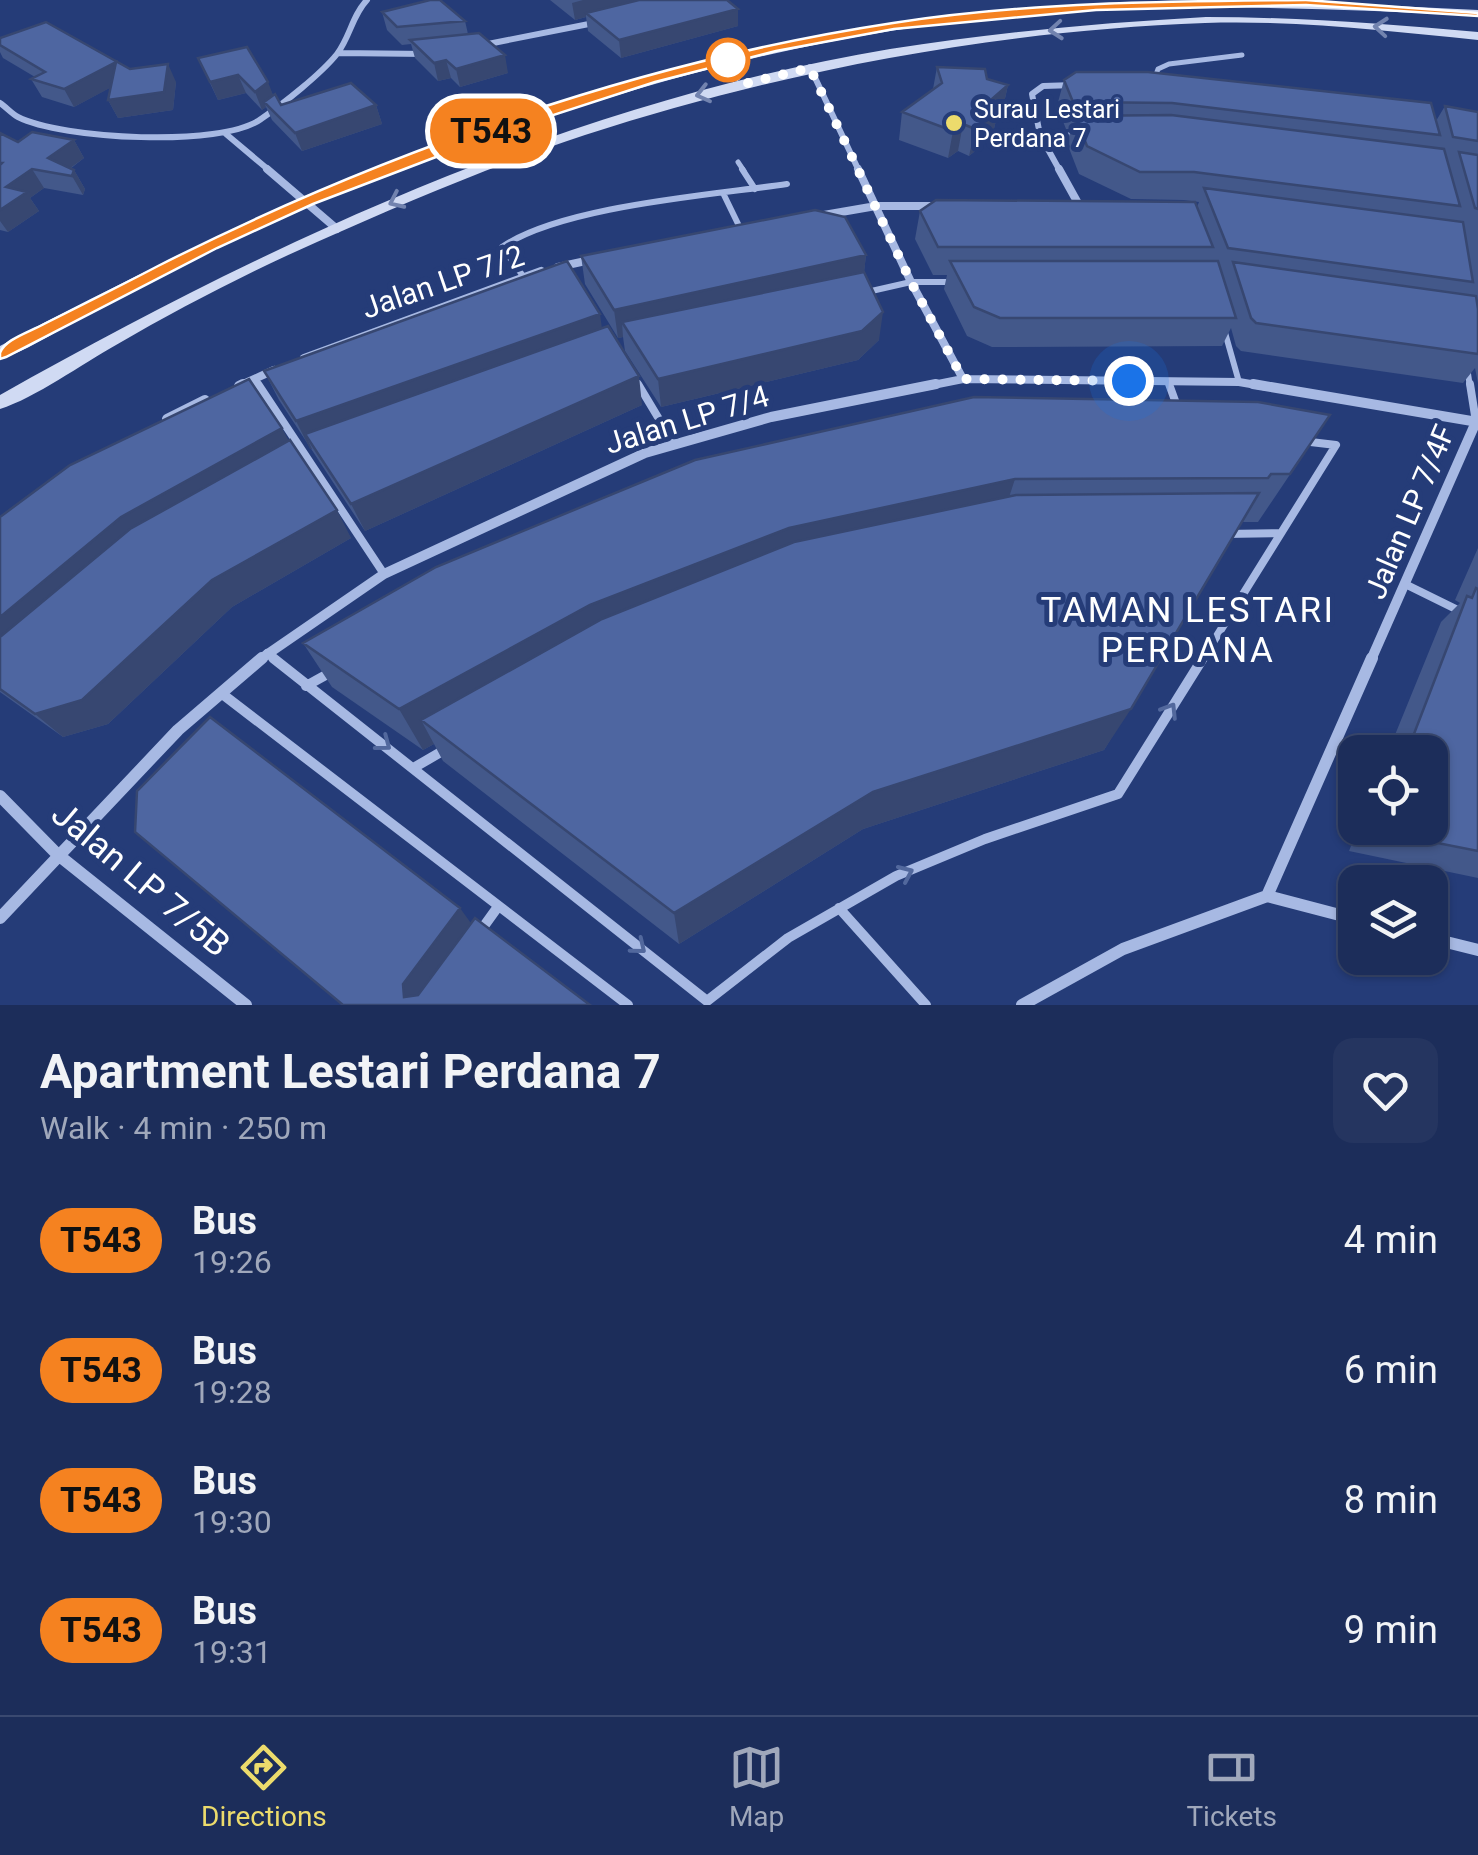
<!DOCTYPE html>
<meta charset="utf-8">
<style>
body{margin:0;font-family:Roboto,sans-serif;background:#253560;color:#f1f3f6;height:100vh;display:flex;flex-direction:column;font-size:38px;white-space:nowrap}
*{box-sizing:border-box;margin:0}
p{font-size:32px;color:#a0a8bb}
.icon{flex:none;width:55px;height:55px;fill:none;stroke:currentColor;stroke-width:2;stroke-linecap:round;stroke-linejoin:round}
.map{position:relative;height:1005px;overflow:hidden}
.panel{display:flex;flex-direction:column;background:#1c2d5a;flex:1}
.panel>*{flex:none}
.badge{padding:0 20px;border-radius:32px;font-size:35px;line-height:65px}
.tools{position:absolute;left:1338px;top:735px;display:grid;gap:20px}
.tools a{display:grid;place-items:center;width:110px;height:110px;border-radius:20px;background:#1c2d5a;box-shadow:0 2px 8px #0004,0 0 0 2px #3a4970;font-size:50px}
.you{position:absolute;width:50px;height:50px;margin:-25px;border:8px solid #fff;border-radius:50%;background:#1a73e8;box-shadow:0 0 0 15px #1a73e833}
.map>.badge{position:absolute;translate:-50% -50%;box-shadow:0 0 0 5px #fff}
.round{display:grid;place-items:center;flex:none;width:105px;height:105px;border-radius:20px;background:#253560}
.summary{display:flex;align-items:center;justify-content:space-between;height:170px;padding:0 40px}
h1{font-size:48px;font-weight:700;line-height:75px}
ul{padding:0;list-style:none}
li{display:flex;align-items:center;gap:30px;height:130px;padding:0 40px}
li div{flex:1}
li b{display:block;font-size:38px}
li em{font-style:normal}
li .badge{min-width:110px;font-weight:700;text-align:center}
.dock{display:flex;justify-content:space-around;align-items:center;height:140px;border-top:2px solid #3a4970;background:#1c2d5a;font-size:28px;color:#a0a8bb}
.dock a{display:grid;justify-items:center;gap:5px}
.dock .selected{color:#ecdb6c}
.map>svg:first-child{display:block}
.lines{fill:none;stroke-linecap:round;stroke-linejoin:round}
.service-far3{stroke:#a7b9e3;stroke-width:5}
.service-far2{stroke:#a7b9e3;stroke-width:6}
.service-far1{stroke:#a7b9e3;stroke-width:8}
.service{stroke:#a7b9e3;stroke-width:10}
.minor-far3{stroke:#a7b9e3;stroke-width:6}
.minor-far2{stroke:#a7b9e3;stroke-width:8}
.minor-far1{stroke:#a7b9e3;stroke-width:10}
.minor{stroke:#a7b9e3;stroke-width:12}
.secondary{fill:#d0daf3;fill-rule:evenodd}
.wall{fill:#43588a}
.shaded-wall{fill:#374771}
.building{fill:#4e66a1;stroke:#374771;stroke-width:2.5}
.oneway{stroke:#7283af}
.oneway2{stroke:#52689d}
.line{fill:#f58220;stroke:#fff;stroke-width:2.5}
.walk{stroke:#fff;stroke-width:10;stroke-dasharray:0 18}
.stop-dot{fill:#fff;stroke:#f58220;stroke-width:5}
.poi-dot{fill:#ecdb6c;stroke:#253c78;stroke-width:4}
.labels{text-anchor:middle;stroke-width:10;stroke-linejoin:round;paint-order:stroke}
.far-poi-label{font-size:25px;fill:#fff;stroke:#253c78;text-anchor:start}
.street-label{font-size:30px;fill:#fff;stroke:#253c78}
.quarter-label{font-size:35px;letter-spacing:2.5px;fill:#fff;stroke:#253c78}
.near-street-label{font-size:35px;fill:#fff;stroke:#253c78}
</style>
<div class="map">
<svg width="1478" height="1005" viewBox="0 0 1478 1005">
<rect width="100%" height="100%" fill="#253c78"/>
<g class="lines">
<path class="service-far3" d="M1154 80 1158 69 1169 64 1242 55
M1040 135H1077
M738 162 744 171"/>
<path class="service-far2" d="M742 169 755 189
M724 195 741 230
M523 276 502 247C562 206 712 195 787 184
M867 292 911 282H951
M1224 329 1239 382
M1467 367 1470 387
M254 379 259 387
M635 379 640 387
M1168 381 1170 387"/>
<path class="service-far1" d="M258 384 384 574
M638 384 674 444
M1169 384 1177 406
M1470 384 1476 422
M1225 534 1280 533
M1407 585 1478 620
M267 653 276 660
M1202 660 1336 445 1302 441"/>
<path class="service" d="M273 658 707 1001 788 938 896 876 985 839 1118 794 1203 658
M306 686 333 671
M221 693 628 1005
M415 767 446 749
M839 908 926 1005
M479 933 497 908"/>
<path class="minor-far3" d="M483 45 599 22
M338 53 427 54
M810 67 859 171
M0 103C6 107 12 114 18 117 61 139 222 148 261 119 283 104 321 74 337 54 350 37 352 16 367 0
M226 134 270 171
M1060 171 1040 135 1032 94 1043 86 1075 85"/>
<path class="minor-far2" d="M267 169 337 229
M858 169 911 282 963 379
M1059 169 1079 205
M818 216 876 206H940
M558 267 595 259
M304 358 541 271
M239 386 274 370
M923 387 963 379 1239 382 1268 387"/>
<path class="minor-far1" d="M1253 384 1478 422
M239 386 243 384
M167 419 205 400
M259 660 384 574 645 453 771 417 936 384
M1371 660 1476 422"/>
<path class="minor" d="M0 796 57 854 246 1005
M1267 896 1372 658
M0 918 178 730 262 658
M1430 938 1478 950
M1022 1005 1123 949 1267 896 1355 919"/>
<path class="secondary" d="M1184 2 1332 3 1478 10V16C1283 5 1083 0 890 31 698 62 514 124 334 196 257 226 182 263 109 301 74 319 38 347 0 359V346C279 197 576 74 891 24 987 8 1086 5 1184 2Z
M1206 17C1297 17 1387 24 1478 32V40C1388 31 1296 20 1205 23 994 31 786 70 585 135 494 165 405 203 317 242 249 272 181 307 116 345 82 364 35 398 0 409V395C278 238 573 102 890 49 995 32 1100 23 1206 17Z"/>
</g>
<path class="wall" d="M550 0H727L738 26 621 58 588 31 586 17 575 20Z
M382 12 465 21 468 34 508 73 460 87 451 78 438 81 415 58 411 44 402 45 387 30Z
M0 38 130 69 176 82 173 110 118 118 108 100 111 87 74 107 42 97 31 79 35 77 3 58 0 52Z
M247 47 273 95 281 105H376L382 124 302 151 272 120 266 107 262 110 246 93 218 100 198 58Z
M937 67 1008 85 1002 112 997 116 992 137 969 156 958 151 948 158 899 140 902 112 933 89Z
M1064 80 1436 121 1445 106 1478 112V383L1475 368 1463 383 1241 351 1236 346 1231 328 1222 346 992 347 967 336 944 289 947 275H933L915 239 920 211 1197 207 1199 202 1183 200 1131 199 1079 174 1067 143 1071 129H1066L1057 106Z
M0 133 18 142 74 140 84 158 70 169 74 170 85 189 83 195 44 188 30 198 39 211 8 232 0 230Z
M866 255 864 272 879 340 858 360 661 407 625 351 623 337 618 338 585 284 581 256Z
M602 328 642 405 365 531 279 400 264 371Z
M1330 415 1258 522H1242L1104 750 863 829 679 944 443 761 434 744 423 750 332 687 303 643 436 567Z
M289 441 351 538 232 607 108 724 63 737 0 692V517Z
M1478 548V878L1349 851 1358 828H1430V752H1388L1441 622 1460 603 1455 600Z"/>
<path class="shaded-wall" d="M583 0H652L586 13V17L575 20 572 3Z
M738 9V26L621 58 619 40Z
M505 55 508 73 460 87 456 69Z
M446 60 451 78 438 81 434 63Z
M116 62 125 80 74 107 64 89Z
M168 64 176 82 173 110 118 118 108 100Z
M238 75 246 93 218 100 210 82Z
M268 82 275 100 264 102 266 107 262 110 255 92Z
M1008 85 1002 112 997 116 992 137 969 156 975 129 985 105Z
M376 105 382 124 302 151 295 133Z
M963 124 958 151 948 158 953 131Z
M74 140 84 158 62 174 48 158Z
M32 169 44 188 30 198 39 211 8 232 0 221V210L6 187Z
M74 170 85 189 83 195 72 176Z
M866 255 863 283 622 322 623 337 618 338 614 310Z
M883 312 879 340 858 360 661 407 658 379Z
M600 314 604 343 305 434 312 449H310L296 421Z
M639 376 642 405 365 531 351 504Z
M282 428 297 456 0 666V617L121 517Z
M1015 479 999 528 421 720 434 744 423 750 399 709 590 605 789 528Z
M337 510 351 538 232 607 108 724 63 737 35 714 212 580Z
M1131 709 1104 750 863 829 679 944 674 913 873 792Z
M460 908 473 926 419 1000 404 997 403 984Z"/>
<path class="building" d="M430 0H440L465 21 397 27 382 12Z
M639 0H727L738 9 619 40 586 13Z
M46 22 130 69 168 64 164 92 108 100 116 62 64 89 31 79 45 72 0 45V38Z
M479 33 505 55 456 69 446 60 434 63 410 40Z
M247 47 268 82 255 92 238 75 210 82 198 58Z
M937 67 985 69 987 79 1008 85 985 105 998 110 975 129 963 124 953 131 902 112 942 83Z
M1076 72H1148L1431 103 1440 135 1172 103 1073 102 1064 80Z
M351 83 376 105 295 133 264 102 275 94 281 105Z
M1445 106 1478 112V141L1453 137Z
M1171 115 1444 149 1460 206 1194 172H1140L1087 146 1075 116Z
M32 132 74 140 48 158 74 170 72 176 32 169 6 187 27 192 0 210V165L2 163H0V133L18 142Z
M1459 152 1478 155V209L1475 208Z
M1204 188 1463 222 1473 282 1228 248Z
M936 200 1195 202 1213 247H938L920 211Z
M815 210 845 217 866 255 614 310 581 256Z
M567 261 600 314 296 421 264 371Z
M950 261H1218L1236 318H1000L974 307Z
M1233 262 1476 296 1478 309V354L1256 323 1251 318Z
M864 272 883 312 862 331 658 379 622 322Z
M608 326 639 376 351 504 305 434Z
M249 379 282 428 121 517 0 617V517L70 465Z
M974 397 1258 402 1330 415 1290 474H1271L1268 478 1015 479 789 528 590 605 399 709 303 643 436 567 695 460Z
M290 440 337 510 212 580 82 700 35 714 0 689V637L130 529Z
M1259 493 1131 709 873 792 674 913 421 720 602 619 794 542 1016 495Z
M1476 588 1478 589V851L1377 831 1378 828H1430V752H1407L1467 596 1472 598Z
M210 717 460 908 403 984 404 997 418 995 475 918 590 1005H343L135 832 137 791Z"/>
<defs><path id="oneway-chevron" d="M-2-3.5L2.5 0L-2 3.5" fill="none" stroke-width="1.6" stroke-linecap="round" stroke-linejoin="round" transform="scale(2.5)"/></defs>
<g class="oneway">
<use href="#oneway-chevron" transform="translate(1381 27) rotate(-175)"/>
<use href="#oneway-chevron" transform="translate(1056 30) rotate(175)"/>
<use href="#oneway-chevron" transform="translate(703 94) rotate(166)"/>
<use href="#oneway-chevron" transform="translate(396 201) rotate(155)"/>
</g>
<g class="oneway2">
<use href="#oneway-chevron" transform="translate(1170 710) rotate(-58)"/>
<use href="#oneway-chevron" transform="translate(384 744) rotate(37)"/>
<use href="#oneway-chevron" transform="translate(906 873) rotate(-24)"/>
<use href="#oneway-chevron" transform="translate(639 947) rotate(39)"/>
</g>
<path class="line" d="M1306 0 1478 13V16L1306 5 1096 10 894 29 776 51 655 82 504 131 313 204 217 248 6 357 0 359V353C4 340 27 333 44 324 82 305 120 286 158 266 383 152 642 61 893 23 1029 2 1169 1 1306 0Z"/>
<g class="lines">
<path class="walk" d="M728 60 740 85 810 68 911 282 963 379 1129 381"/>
</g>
<circle class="stop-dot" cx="728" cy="60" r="20"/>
<circle class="poi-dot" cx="954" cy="123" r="10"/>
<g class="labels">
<g class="far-poi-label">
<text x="974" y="118">Surau Lestari<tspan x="974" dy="29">Perdana 7</tspan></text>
</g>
<g class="street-label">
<text transform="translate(443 282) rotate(-19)" y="10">Jalan LP 7/2</text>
<text transform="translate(687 420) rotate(-17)" y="10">Jalan LP 7/4</text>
<text transform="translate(1410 512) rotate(-67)" y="10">Jalan LP 7/4F</text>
</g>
<g class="quarter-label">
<text x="1188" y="622">TAMAN LESTARI<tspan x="1188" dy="40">PERDANA</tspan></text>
</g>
<g class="near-street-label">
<text transform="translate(141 879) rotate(40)" y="12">Jalan LP 7/5B</text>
</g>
</g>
</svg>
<div class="tools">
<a><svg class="icon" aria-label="locate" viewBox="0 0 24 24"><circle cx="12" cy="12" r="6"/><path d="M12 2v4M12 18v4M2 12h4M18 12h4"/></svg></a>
<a><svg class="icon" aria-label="layers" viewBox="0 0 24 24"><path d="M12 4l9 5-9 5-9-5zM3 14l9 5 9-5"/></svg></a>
</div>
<div class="you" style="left:1129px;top:381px"></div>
<b class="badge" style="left:491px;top:131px;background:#f58220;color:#111">T543</b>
</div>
<section class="panel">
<div class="summary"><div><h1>Apartment Lestari Perdana 7</h1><p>Walk · 4 min · 250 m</p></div><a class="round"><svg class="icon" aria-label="heart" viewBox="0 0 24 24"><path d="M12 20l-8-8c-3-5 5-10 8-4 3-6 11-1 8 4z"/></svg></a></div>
<ul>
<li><span class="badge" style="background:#f58220;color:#111">T543</span><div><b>Bus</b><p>19:26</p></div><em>4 min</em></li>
<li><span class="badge" style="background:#f58220;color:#111">T543</span><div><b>Bus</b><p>19:28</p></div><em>6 min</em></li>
<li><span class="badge" style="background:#f58220;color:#111">T543</span><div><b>Bus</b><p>19:30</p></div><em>8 min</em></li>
<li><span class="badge" style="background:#f58220;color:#111">T543</span><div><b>Bus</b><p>19:31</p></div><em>9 min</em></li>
</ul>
</section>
<nav class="dock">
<a class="selected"><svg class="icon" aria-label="directions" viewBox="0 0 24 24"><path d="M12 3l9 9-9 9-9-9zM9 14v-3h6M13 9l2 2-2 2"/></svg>Directions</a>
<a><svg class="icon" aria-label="map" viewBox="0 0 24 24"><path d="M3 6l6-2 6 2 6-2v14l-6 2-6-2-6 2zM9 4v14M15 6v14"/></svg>Map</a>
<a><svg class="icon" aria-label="tickets" viewBox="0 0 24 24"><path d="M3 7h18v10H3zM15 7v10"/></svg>Tickets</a>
</nav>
